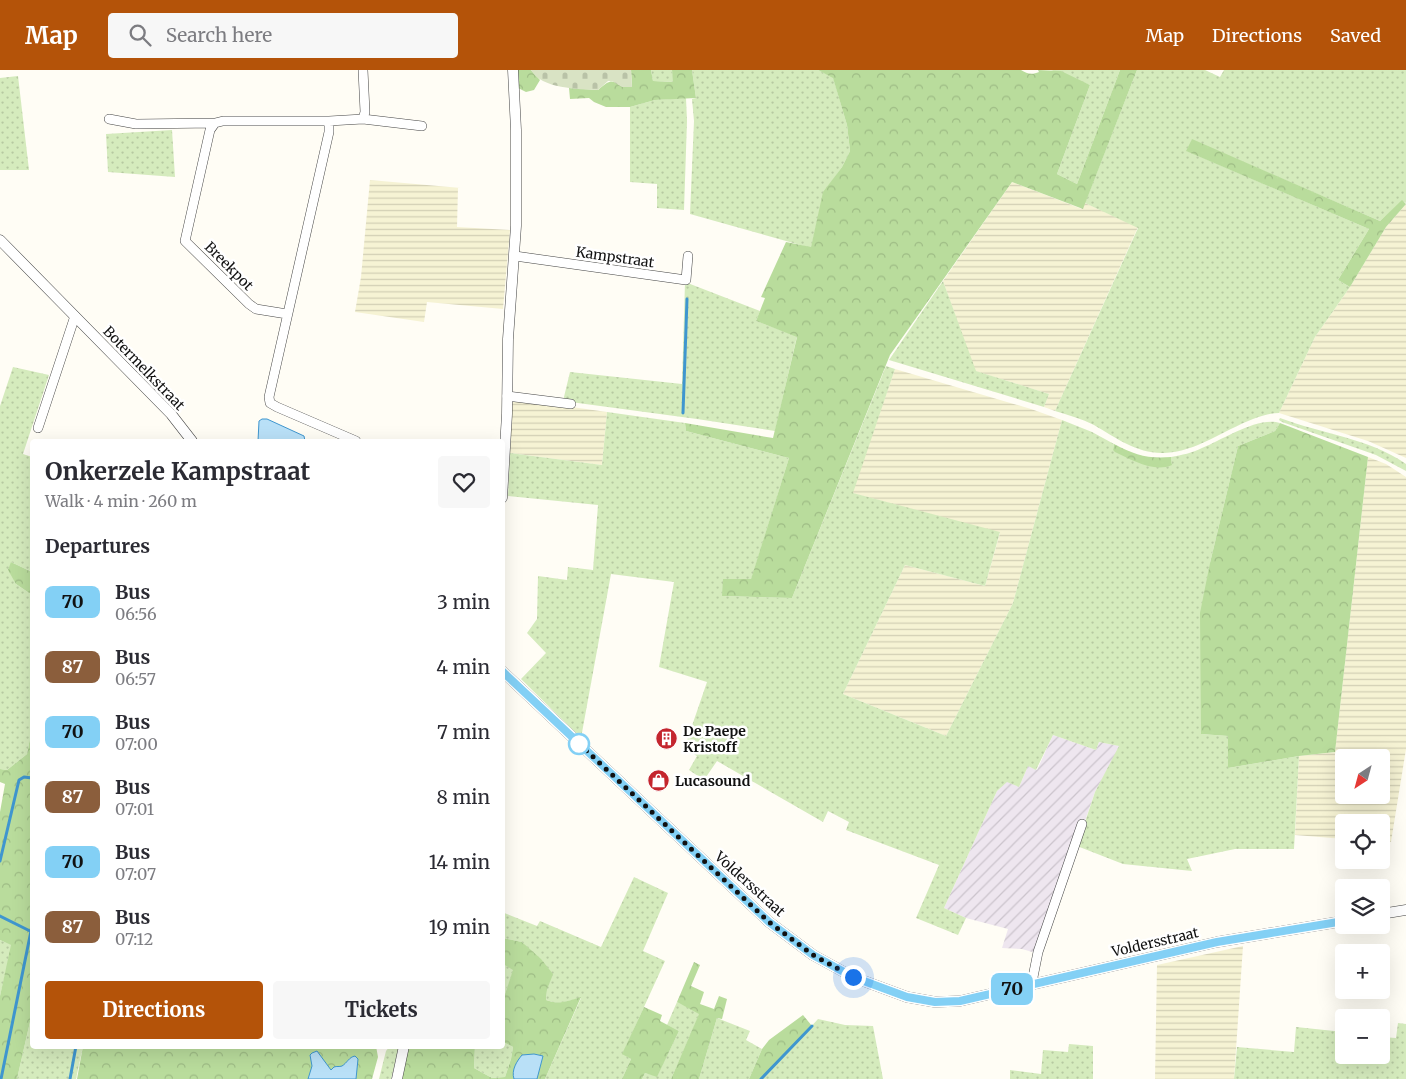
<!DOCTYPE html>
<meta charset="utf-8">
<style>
body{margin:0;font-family:Merriweather,serif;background:#f7f7f7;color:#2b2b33;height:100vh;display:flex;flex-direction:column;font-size:19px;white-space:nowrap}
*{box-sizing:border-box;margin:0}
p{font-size:16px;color:#7c7c81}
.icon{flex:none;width:28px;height:28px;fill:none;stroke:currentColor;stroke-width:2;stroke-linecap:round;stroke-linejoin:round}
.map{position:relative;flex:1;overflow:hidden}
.side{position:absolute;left:30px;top:369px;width:475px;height:610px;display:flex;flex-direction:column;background:#fff;border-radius:5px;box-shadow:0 5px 20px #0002}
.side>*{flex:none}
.badge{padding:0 10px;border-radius:8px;font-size:18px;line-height:32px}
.needle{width:32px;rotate:216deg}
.buttons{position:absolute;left:1335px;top:679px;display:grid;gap:10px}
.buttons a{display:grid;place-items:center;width:55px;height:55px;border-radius:5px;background:#fff;box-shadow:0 5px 20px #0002;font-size:25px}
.you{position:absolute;width:25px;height:25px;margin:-12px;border:4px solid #fff;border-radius:50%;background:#1a73e8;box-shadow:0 0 0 8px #1a73e833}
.map>.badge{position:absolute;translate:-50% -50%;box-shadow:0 0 0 2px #fff}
h2{padding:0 15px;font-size:19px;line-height:45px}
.round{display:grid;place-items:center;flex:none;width:52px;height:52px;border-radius:5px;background:#f7f7f7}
.overview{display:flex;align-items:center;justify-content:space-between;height:85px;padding:0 15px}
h1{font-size:24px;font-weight:700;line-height:38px}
.action{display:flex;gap:10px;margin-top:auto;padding:10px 15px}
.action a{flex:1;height:58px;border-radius:5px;background:#b45309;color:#fff;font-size:20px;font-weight:700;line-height:58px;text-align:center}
.action a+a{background:#f7f7f7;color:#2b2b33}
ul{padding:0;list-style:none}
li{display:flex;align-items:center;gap:15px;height:65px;padding:0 15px}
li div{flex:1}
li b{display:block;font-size:19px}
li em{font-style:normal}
li .badge{min-width:55px;font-weight:700;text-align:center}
header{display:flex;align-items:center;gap:30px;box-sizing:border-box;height:70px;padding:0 25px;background:#b45309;color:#fff}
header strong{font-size:24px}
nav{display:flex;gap:28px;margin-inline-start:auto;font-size:18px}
.search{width:350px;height:45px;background:#f7f7f7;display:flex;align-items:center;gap:12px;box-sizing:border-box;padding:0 18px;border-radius:5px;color:#7c7c81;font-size:19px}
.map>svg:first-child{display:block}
.industrial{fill:url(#industrial-furrows)}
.farmland{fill:url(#farmland-rules);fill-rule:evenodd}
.grass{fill:url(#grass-dots)}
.forest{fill:url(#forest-crowns)}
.cemetery{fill:url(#cemetery-stones)}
.water{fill:#b9e0f7;stroke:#3f96cf}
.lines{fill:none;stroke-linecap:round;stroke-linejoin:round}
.stream{stroke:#3f96cf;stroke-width:3}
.minor-casing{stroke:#444;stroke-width:10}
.tertiary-casing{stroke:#444;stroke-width:11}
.minor{stroke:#fff;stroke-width:9}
.tertiary{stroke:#fff;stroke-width:10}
.line-casing{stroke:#fff;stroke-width:11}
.line{stroke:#83d0f5;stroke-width:8}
.walk{stroke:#111;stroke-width:5;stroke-dasharray:0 9}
.stop-dot{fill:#fff;stroke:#83d0f5;stroke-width:2.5}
.labels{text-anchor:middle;stroke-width:5;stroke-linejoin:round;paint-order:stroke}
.street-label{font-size:14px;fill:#111;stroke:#fff}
.poi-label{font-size:14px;font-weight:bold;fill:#111;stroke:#fff;text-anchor:start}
</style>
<header>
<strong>Map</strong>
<div class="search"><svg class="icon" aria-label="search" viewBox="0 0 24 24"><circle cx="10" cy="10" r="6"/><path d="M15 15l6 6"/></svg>Search here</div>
<nav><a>Map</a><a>Directions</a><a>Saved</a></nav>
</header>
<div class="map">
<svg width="1406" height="1009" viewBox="0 0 1406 1009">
<defs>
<pattern id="industrial-furrows" width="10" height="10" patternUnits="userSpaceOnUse" patternTransform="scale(1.25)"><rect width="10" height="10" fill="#eee6ef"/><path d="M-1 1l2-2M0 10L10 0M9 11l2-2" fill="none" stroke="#cbc4cc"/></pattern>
<pattern id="farmland-rules" width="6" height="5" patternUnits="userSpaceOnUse" patternTransform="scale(1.25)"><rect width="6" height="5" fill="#f6f3d4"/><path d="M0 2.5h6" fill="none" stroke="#d2cfb5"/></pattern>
<pattern id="grass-dots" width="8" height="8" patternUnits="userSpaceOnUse" patternTransform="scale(1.25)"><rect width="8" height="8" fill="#d5ebbd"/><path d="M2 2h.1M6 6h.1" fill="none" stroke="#b6c8a1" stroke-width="1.8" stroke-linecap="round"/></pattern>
<pattern id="forest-crowns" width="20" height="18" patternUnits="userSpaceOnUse" patternTransform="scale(1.25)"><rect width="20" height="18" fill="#b9dc9c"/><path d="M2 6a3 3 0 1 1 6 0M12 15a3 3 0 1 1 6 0" fill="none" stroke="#9ebc85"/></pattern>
<pattern id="cemetery-stones" width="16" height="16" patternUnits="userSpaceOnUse" patternTransform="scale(1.25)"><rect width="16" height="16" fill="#d9e3c4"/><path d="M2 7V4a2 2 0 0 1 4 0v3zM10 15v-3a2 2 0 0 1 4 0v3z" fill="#b9c2a7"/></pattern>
</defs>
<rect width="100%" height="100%" fill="#fffdf5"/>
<path class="industrial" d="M1053 665 1096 680 1099 672 1120 676 1095 722 1039 884 1022 879 1002 878 1008 859 966 848 944 838 997 721 1007 711 1019 717 1028 696 1037 700Z"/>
<path class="farmland" d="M370 110 461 118H458L457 157 510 160 503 239 427 232 424 252 355 242 361 207Z
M1012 112 1082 139 1085 133 1138 157 1055 341 1044 337 1049 324 975 301 943 211Z
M1406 134V388L1368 371 1279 343 1315 267 1350 217 1386 157Z
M895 299 1031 339 1062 350 1013 533 946 666 843 624 905 495 985 516 1000 463 852 423Z
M516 329 607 342 602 395 510 383 512 332Z
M1368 387 1386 394 1406 407V679L1391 772H1381V752H1344V769L1295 765 1299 686 1335 682ZM1344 688H1381V725H1344Z
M1243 876 1234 1009H1155L1157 895Z"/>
<path class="grass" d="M651 0H672L674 12 653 11Z
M692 0H818L833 7 847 55 850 81 842 97 824 122 811 178 690 144 694 51 692 29 696 28Z
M1051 0H1120L1077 114 1057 104 1090 15Z
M1137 0H1205L1220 7 1224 0H1406V133L1402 131 1380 151 1192 70 1187 81 1369 159 1338 210 1350 217 1315 267 1279 343C1270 343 1262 346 1253 349 1224 360 1196 382 1164 383 1138 384 1116 368 1094 355 1082 349 1068 345 1055 341L1138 158 1085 133Z
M18 6 29 100H0V8Z
M686 28 687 51 684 140 657 138V114L630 112V37L655 30Z
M172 60 175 107 108 102 106 64Z
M943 211 976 301 1049 324 1044 337 889 290Z
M685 212 760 241 756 251 797 266 775 361 697 349 563 331 570 302 682 314Z
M886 296 895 299 853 423 1000 462 985 516 905 495 843 624 946 666 1013 533 1062 350 1092 362 1114 374 1113 380 1172 395 1171 387C1182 385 1192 383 1202 378 1222 370 1258 346 1280 353L1275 361 1238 376 1210 493 1201 664 1228 666V698L1299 686 1294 779H1235L1187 789 1192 801 1123 794 1077 776 1095 722 1119 676 1099 672 1096 680 1053 665 1036 700 1028 696 1019 717 1007 712 997 721 944 838 966 848 958 865 916 848 939 795 846 760 849 752 828 741 823 752 717 691 704 710 689 700 697 686 684 679 707 612 659 597 674 512 611 504 581 668 521 609 546 583 527 563 537 549 538 506 567 510 568 497 593 500 598 435 508 426 510 383 602 395 607 342 685 353 686 361 789 388 751 510 722 526 792 528Z
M13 297 49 305 23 384 32 387V502L11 492 16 514 32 525V658L27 684 7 700 0 699V336Z
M1280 348C1322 364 1369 368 1406 394V401L1376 385 1282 352 1279 350Z
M634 807 668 823 643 881 665 891 623 983 631 989 622 1009H545L581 928C568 931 559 935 546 930L547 920 552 904 522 872 503 868 502 842 537 856 540 851 601 877Z
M0 870 12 875 0 926Z
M503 894 514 899 503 930Z
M677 932 700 943 671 1009H642L645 1003 657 1006 679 961 667 955Z
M32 943V976H83L76 1009H17Z
M717 948 750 961 746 970 762 979 749 1009H699Z
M818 949 845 955 873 956 883 1009H763Z
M1398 953 1406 954V1009H1234L1237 977 1294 982 1296 957 1344 962V985H1381V967L1396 968Z
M503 972 513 977 511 989 505 1007 492 1008 474 998 475 976H502Z
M1069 974 1093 976V1009H1010V1000L1041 1004 1043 980 1068 982Z
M390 976H399L391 1009H379L386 981Z"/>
<path class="forest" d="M515 0H531L540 10 534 20 526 22 518 18Z
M631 0H651L653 11 673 12 672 0H692L696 28 655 30 630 37H606L594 32 589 28 570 29 569 18 598 20C617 3 611 17 632 17Z
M818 0H1021C1027 4 1032 5 1039 2L1038 0 1061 1 1090 15 1057 104 1077 114 1120 0H1137L1083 139 1012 112 890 285 792 528 722 526 723 509H751L789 388 686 361 685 353 773 368 797 267 756 251 765 228 761 227 786 172 811 177 823 122 842 97 850 81 847 55 833 8Z
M1192 69 1380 151 1402 130 1406 134 1386 157 1350 217 1338 210 1369 159 1186 81Z
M1280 353 1368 387 1335 682 1299 686 1228 698V666L1201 664 1200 543 1210 493 1238 376 1275 361Z
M1114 374C1135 385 1148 389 1171 387L1172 395C1154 403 1132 390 1115 382L1113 380Z
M11 492 32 502V525L16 514 8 500Z
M32 658V943L17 1009H0V926L11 875 0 870V742L5 714 0 712V699L7 700 27 684Z
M503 868 522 872 541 889 553 904 547 920 546 930C559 935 568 931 581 927L545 1009H399L408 976H475L474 998 492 1008 505 1007 511 989 513 977 503 972V930L513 900 503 894Z
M694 892 700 895 691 916 704 922 700 934 714 939 719 926 727 929 722 949 717 948 699 1009H671L699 944 677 932Z
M644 937 662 945 660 951 679 961 657 1007 645 1003 642 1009H622L631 989 622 984Z
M803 945 812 956 763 1009H749L762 979 769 970Z
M83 976H376L378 987 372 1009H77Z"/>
<path class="cemetery" d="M531 0H631L632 17H622L612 11H608L598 20C579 19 541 19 531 0Z"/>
<path class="water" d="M262 349H267L304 366 305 371H258L259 351Z
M317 981 331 1000 334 997C337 996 339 997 342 996 347 993 349 987 355 986L358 989 356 1009H308L312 996 310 985 312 983Z
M534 984 543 986 537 1009H514C511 1000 517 991 522 985Z"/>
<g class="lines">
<path class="stream" d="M683 343 687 229
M0 791 19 710 24 707 32 708
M0 846 32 862
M1 1009 31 861
M70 1009 76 976
M761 1009 812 956"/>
<defs>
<path id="minor" d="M109 49 136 54 215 53
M363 49 422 56
M515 186 686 210 688 186
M287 244 256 239 249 234 185 171 210 60 215 53 223 51H329
M507 326 571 334
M38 358 75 246
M356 371 277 337 270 333 269 327 329 62V51L363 49 365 42 363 0
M1033 914V907L1038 882 1082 754"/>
<path id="tertiary" d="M0 170 171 344 192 371
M502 428 507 344 508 269 516 156V60L513 0
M502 601 769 852 813 885 853 907 907 927 935 932 960 931 1217 872 1344 851
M1381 844 1406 840
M397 1009 404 976"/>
</defs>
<use href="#minor" class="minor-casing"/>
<use href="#tertiary" class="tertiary-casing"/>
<use href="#minor" class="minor"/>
<use href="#tertiary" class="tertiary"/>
</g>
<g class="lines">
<defs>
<path id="line" d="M502 601 769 852 813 885 853 907 907 927 935 932 960 931 1217 872 1344 851"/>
</defs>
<use href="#line" class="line-casing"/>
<use href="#line" class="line"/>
<path class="walk" d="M579 674 573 668 769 852 813 885 853 907"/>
</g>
<defs>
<symbol id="building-disc" viewBox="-11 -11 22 22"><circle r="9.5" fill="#c4262e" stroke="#fff"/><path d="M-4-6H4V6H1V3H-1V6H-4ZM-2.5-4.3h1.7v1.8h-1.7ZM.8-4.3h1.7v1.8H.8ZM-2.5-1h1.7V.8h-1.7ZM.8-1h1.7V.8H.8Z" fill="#fff"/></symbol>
<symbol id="shop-disc" viewBox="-11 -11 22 22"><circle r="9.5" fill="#c4262e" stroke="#fff"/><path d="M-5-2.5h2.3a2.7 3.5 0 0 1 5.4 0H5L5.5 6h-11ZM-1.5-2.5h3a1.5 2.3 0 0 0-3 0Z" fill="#fff"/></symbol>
</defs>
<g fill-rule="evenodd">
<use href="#building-disc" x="654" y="656" width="25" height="25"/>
<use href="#shop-disc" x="646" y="698" width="25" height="25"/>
</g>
<circle class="stop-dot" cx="579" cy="674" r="10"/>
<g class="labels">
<g class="street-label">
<text transform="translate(615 187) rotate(8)" y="5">Kampstraat</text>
<text transform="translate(229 196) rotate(45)" y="5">Breekpot</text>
<text transform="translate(144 298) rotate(46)" y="5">Botermelkstraat</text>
<text transform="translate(750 814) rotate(42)" y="5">Voldersstraat</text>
<text transform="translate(1155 872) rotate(-13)" y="5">Voldersstraat</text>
</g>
<g class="poi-label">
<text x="683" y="666">De Paepe<tspan x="683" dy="16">Kristoff</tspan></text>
<text x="675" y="716">Lucasound</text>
</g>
</g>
</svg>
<div class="buttons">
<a><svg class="needle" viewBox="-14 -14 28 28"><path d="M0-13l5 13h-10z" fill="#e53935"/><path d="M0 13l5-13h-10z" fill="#7c7c81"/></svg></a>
<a><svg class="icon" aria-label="locate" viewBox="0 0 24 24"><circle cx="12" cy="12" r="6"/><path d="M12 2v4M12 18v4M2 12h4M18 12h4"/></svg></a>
<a><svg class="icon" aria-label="layers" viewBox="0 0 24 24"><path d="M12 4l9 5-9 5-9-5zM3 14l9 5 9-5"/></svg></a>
<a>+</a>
<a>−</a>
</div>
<div class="you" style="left:853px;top:907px"></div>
<b class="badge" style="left:1012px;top:919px;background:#83d0f5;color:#111">70</b>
<section class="side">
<div class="overview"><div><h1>Onkerzele Kampstraat</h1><p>Walk · 4 min · 260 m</p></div><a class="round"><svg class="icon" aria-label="heart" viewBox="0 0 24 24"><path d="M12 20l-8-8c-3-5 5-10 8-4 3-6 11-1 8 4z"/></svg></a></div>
<h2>Departures</h2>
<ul>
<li><span class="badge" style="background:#83d0f5;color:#111">70</span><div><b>Bus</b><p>06:56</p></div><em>3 min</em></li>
<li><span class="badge" style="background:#8b5e3c;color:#fff">87</span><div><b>Bus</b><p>06:57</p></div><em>4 min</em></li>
<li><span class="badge" style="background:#83d0f5;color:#111">70</span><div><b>Bus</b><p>07:00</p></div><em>7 min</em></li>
<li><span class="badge" style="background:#8b5e3c;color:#fff">87</span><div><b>Bus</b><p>07:01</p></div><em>8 min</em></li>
<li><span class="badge" style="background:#83d0f5;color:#111">70</span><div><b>Bus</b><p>07:07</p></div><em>14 min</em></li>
<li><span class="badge" style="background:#8b5e3c;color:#fff">87</span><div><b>Bus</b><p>07:12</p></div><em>19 min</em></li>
</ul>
<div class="action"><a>Directions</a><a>Tickets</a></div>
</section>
</div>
